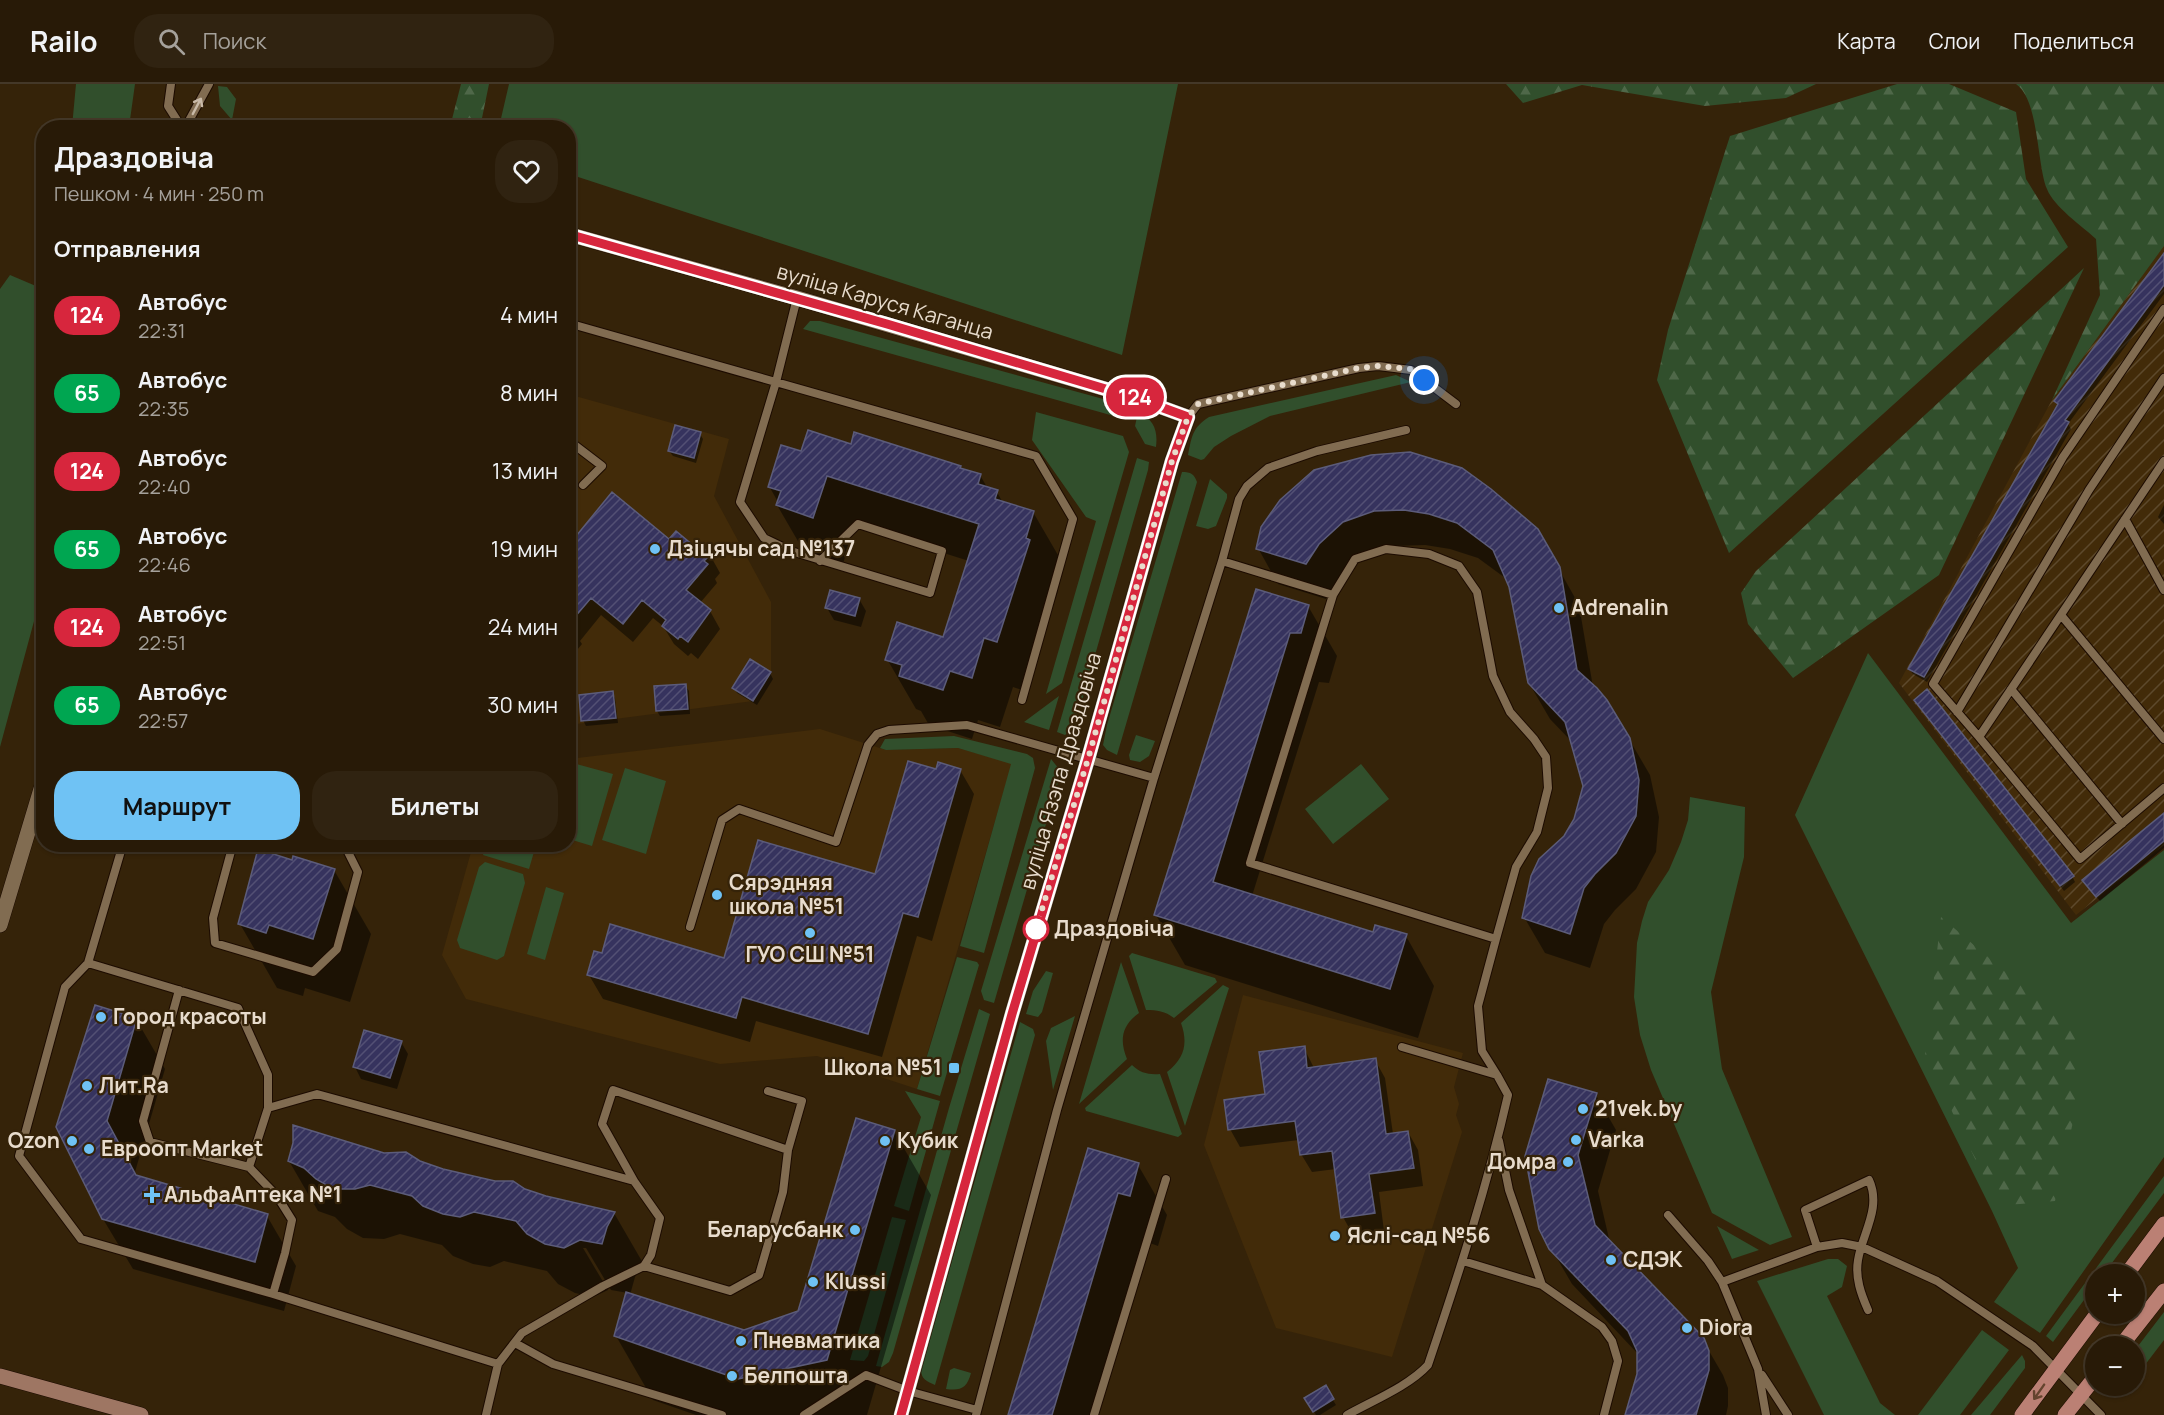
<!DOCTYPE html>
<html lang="ru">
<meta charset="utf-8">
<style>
body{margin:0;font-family:Manrope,sans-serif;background:#302311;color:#f1f3f6;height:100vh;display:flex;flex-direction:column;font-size:22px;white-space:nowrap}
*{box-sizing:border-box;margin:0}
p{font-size:20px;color:#a5a19b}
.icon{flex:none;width:33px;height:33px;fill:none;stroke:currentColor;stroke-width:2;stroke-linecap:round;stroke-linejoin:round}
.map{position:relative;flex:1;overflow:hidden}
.panel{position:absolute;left:36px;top:36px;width:540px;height:732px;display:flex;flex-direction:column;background:#281a07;border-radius:24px;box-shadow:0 2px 4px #0004,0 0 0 2px #443828}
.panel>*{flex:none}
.badge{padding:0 12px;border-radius:20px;font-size:21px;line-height:39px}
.fabs{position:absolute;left:2085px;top:1180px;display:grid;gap:12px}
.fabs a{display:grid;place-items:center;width:60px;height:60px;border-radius:50%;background:#281a07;box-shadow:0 2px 4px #0004,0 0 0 2px #443828;font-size:30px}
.you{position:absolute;width:30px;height:30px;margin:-15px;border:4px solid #fff;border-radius:50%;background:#1a73e8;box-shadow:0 0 0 9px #1a73e833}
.map>.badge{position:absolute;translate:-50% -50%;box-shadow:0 0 0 3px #fff}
h2{padding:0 18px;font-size:22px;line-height:54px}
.round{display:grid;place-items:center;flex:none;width:63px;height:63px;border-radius:24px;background:#302311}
.summary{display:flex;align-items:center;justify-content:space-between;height:102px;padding:0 18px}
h1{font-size:28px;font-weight:700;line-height:45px}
.primary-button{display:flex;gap:12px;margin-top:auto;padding:12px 18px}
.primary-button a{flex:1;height:69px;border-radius:24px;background:#6fc2f4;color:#111;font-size:24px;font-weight:700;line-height:69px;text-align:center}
.primary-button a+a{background:#302311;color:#f1f3f6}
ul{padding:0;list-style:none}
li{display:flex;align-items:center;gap:18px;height:78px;padding:0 18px}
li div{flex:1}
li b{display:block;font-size:22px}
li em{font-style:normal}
li .badge{min-width:66px;font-weight:700;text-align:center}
header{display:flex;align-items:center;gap:36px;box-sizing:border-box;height:84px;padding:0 30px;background:#281a07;border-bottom:2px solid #443828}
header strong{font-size:28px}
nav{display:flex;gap:33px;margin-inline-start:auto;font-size:21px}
.search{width:420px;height:54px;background:#302311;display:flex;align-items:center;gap:15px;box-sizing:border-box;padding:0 21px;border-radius:24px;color:#a5a19b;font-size:22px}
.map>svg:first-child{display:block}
.built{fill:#422b09}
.industrial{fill:url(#industrial-furrows)}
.grass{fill:#314f2c}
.forest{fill:url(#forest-firs)}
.shadow{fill:#0007}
.building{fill:url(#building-hatch);stroke:#5c5c7a;stroke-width:1.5}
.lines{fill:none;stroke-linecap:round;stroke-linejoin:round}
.lane-casing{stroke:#1c0b00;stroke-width:10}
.street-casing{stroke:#1c0b00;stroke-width:16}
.secondary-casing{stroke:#1c0b00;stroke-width:16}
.primary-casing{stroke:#1c0b00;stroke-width:16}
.lane{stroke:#816c51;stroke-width:8}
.street{stroke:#816c51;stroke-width:15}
.secondary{stroke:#9e7663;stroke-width:15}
.primary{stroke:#bb8074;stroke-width:15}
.oneway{stroke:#c9baa8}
.oneway2{stroke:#64442e}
.line-casing{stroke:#fff;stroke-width:14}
.line{stroke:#d7263d;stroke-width:9}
.walk{stroke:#e8dccd;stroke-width:6;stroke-dasharray:0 10.8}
.poi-dot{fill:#6fc2f4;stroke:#352309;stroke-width:2}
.stop-dot{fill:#fff;stroke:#d7263d;stroke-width:3}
.labels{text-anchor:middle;stroke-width:4.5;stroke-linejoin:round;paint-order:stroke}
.street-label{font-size:21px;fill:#e8dccd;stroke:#352309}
.poi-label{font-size:21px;font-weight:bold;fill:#e8dccd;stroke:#352309;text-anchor:start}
.stop-label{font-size:21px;font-weight:bold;fill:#e8dccd;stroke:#352309;text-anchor:start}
</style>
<header>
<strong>Railo</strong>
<div class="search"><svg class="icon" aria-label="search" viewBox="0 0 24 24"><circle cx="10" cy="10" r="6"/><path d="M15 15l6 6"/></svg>Поиск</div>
<nav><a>Карта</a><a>Слои</a><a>Поделиться</a></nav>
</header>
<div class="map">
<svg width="2164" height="1331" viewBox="0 0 2164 1331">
<defs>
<pattern id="industrial-furrows" width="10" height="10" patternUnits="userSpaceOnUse" patternTransform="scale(1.5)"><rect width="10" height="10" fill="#422b09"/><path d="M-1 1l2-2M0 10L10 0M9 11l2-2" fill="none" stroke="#5d492c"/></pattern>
<pattern id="forest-firs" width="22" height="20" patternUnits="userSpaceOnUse" patternTransform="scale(1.5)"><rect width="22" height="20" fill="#314f2c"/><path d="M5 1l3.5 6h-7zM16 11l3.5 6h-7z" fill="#4f6849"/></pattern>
<pattern id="building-hatch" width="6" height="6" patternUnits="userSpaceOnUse" patternTransform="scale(1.5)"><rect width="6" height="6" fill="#36335e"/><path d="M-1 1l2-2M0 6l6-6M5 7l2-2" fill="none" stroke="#535074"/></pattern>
</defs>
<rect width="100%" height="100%" fill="#352309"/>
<path class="built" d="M568 310 729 355 714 412 771 518V588L753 617 569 641Z
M820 645 886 666 958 664 1012 679 917 1005 817 972 720 980 466 915 442 871 473 761 568 760 569 675Z
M1243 911 1463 969 1454 1003 1459 1020 1456 1031 1462 1048 1392 1273 1276 1244 1204 1061Z"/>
<path class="industrial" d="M2164 162V761L2076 831 1899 599 2052 316Z"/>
<path class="grass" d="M76 0H135L129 43H72Z
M509 0H1178L1122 271 569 90 568 44 499 43Z
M218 2 227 3 236 15 232 36 220 22Z
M10 191 43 205V504L0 663V205Z
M810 237H820L1125 321 1121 334 803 245Z
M1396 291 1411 298 1270 332 1231 352 1214 363 1204 375 1201 376 1188 371C1192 352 1192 344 1209 333Z
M1036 328 1123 352 1129 368 1062 599 1046 610 1096 437 1086 433 1032 356Z
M1138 328C1154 336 1158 346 1156 363L1145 360 1135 342Z
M1137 374 1149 378 1148 386 1075 641 1065 651 1057 648Z
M1182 388C1191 388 1194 390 1197 398L1117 671 1107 666 1103 661 1107 641Z
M1210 395 1227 410V414L1216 442 1208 445 1196 442Z
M1868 569 2071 839 2164 766V1073L2040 1249 1994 1218 2018 1184 1992 1127 1795 731Z
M1059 612 1049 646 1024 638Z
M1136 651 1155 657 1149 672 1140 678 1130 676 1129 671Z
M954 652 1027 670 1033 674 1035 684 984 869 960 862 1011 680 958 664 886 666 880 664 885 655Z
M1051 675 1059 685V695L994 919 984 916 981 907Z
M569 678 613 690 592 762 569 755Z
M1361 680 1389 715 1333 760 1305 725Z
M625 684 666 697 646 770 602 756Z
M1690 713 1745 723 1744 773 1711 908 1722 985 1792 1153 1770 1161 1712 1129 1651 986 1640 951 1634 913 1637 859 1642 837 1648 818 1669 786 1681 758 1688 736Z
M486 761V760L536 761 529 785 483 771Z
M485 778 523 790 525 799 504 872 497 876 460 864 457 856 479 783Z
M546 803 564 809 545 876 527 870Z
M1132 869 1215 894 1217 898 1174 934C1165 927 1157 926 1146 926L1129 872Z
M957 873 977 878 979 881 940 1012 917 1005Z
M1121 878 1139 929C1122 941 1119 956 1127 975L1079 1020Z
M1046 887 1053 889 1042 928 1038 933 1026 930 1033 907Z
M1223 901 1229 904 1185 1042 1167 988C1185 974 1188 959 1181 939Z
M979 925 990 930 893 1269 889 1278 882 1283 876 1282 949 1024Z
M1075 932 1053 1006 1046 957 1051 944Z
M1020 938 1033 945 1035 951 935 1301C926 1297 921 1295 921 1285Z
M1132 981C1140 989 1149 991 1160 990L1182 1050 1178 1053 1086 1027 1085 1024Z
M905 1007 940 1017 909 1127 894 1122 921 1033Z
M2164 1092V1109L2103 1191H2096L2095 1201 2053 1258 2046 1252Z
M892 1133 906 1136 868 1272 864 1277 850 1276Z
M1717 1142 1759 1166 1732 1175Z
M1828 1175H1838L1847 1182 1842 1203 1827 1212 1880 1319 1895 1331H1824L1757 1197Z
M2164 1228V1256L2135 1294V1266Z
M1982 1246 2009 1266 1960 1331H1918Z
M2022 1271 2025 1277V1284L1990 1331H1971Z
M954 1284 971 1289C967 1304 961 1307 946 1305L950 1286Z"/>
<path class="forest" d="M461 0H489L482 34 464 43H450Z
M1506 0H1816L1786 14 1705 22 1582 1 1523 19Z
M1897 0H1949L2016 28 2026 95 2068 163 1729 469 1657 296 1668 246 1730 52Z
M2016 0H2164V162L2052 316 2100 211 2096 155C2082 142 2054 123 2047 105 2037 82 2039 15 2016 0Z
M2084 184 1939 491 1793 594 1748 540 1741 509 1756 487Z
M1941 833 2077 949 2078 1016 2055 1117 1998 1122 1925 972Z"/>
<path class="shadow" d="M2164 171V210L2068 340 2071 345 1927 598 1913 590 1909 585 2059 322 2056 317Z
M700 350 703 355 696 379 673 372 669 367Z
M852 361 980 391 988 405 997 408 1003 419 1033 428 1062 478 1055 502 1058 507 1025 607 1013 603 1000 643 978 636 972 655 929 641 921 627 916 625 887 575 944 555 969 477 855 441 842 483 806 471 777 421 778 418 769 402 802 369Z
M1315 387 1537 446 1579 521 1593 603 1629 655 1650 691 1659 733 1656 768 1636 805 1615 826 1604 840 1590 884 1545 869 1524 833 1576 736 1584 702 1572 658 1550 635 1529 599 1508 496 1478 474 1450 465 1425 461 1395 462 1363 473 1338 495 1326 515 1278 500 1258 464Z
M2164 421V440L2158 433Z
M670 457 710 471 720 489 715 495 717 499 700 519 710 527 720 545 698 575 691 569 688 572 674 560 663 542 653 534 633 558 601 531 580 557 582 560 568 577V464Z
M1257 506 1308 522 1337 572 1329 599 1319 598 1252 812 1374 850 1406 852 1434 902 1418 954 1185 881 1156 831Z
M859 515 866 527 861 543 834 536 827 524Z
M751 577 770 589 773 595 757 621 737 609 734 604Z
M685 601 689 607 690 630 660 632 657 627Z
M612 609 615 614 618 639 586 642 583 636Z
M1919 621 2072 792 2075 798 2064 807Z
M960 686 974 710 932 857 917 852 882 973 756 937 750 958 603 915 589 891 603 871 725 875 876 792 937 687Z
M2164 731V764L2100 817 2087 802Z
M286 760H319L316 769Z
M293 778 334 786 371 850 350 918 305 904 303 912 277 904 240 840Z
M96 923 136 935 165 985 135 1088 137 1093 267 1132 296 1182 284 1227 133 1185 103 1135Z
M401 958 408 970 397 1005 361 995 355 983Z
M1304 964 1314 984 1375 976 1385 994 1393 1050 1408 1048 1418 1066 1423 1102 1379 1108 1384 1147 1353 1151 1343 1133 1336 1085 1312 1088 1301 1070 1299 1056 1240 1063 1230 1045 1267 1012Z
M1596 1011 1616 1046 1598 1107 1610 1159 1702 1255 1723 1291 1728 1304V1322L1726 1331H1627L1639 1291 1638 1270 1572 1200 1551 1164Z
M894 1047 931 1111 867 1331H696L653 1316 616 1252 628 1209 611 1206 586 1164H583L608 1206 593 1213 575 1209 558 1200 547 1187 504 1177 490 1183 473 1180 453 1172 442 1161 400 1150 384 1155 363 1154 347 1145 335 1133 318 1127 289 1077 383 1070 546 1113 614 1129 643 1179 635 1193 630 1211 744 1248 800 1228Z
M1089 1066 1138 1081 1167 1131 1158 1162 1147 1158 1095 1331H1009Z
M1325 1303 1336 1321 1320 1331H1316L1306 1314Z"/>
<path class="building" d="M2164 169V201L2065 336 2069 338 1924 593 1908 585 2058 320 2054 317Z
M675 341 701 348 694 374 668 367Z
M808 346 851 360 854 348 961 382 960 384 981 390 978 400 998 406 995 415 1034 427 1026 454 1030 456 997 558 984 554 972 594 950 587 943 606 899 592 902 581 885 576 897 538 943 553 979 440 827 392 813 434 776 421 781 407 768 403 781 361 801 367Z
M1410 368 1462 384 1491 405 1538 445 1560 483 1577 586 1597 604 1607 616 1630 654 1639 696 1636 732 1616 769 1595 790 1584 804 1570 850 1522 834 1531 792 1539 775 1564 752 1574 735 1583 702 1565 638 1528 599 1509 503 1493 466 1457 439 1429 430 1404 426 1374 427 1343 438 1319 460 1306 480 1256 465 1261 443 1280 416 1314 386 1371 371Z
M612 408 669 455 676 447 694 462 697 459 711 470 704 477 708 480 686 506 711 526 688 558 680 552 678 555 662 542 666 536 642 516 623 540 591 514 568 541V462Z
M1256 505 1309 521 1301 549H1290L1213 798 1373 848 1375 841 1407 850 1390 905 1154 831Z
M830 506 860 514 855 532 825 524Z
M750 575 771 588 753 617 732 604Z
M686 600 688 625 656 627 654 602Z
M1927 605 2074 792 2060 802 1914 616Z
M613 607 616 634 581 637 579 611Z
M908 677 936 685 938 678 961 685 918 833 903 829 868 950 742 913 736 934 587 891 594 867 602 869 610 840 724 874 758 756 875 790Z
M2164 729V757L2096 813 2082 796Z
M258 765 292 776 293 772 335 785 313 855 269 841 266 849 238 840Z
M95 921 137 934 107 1037 136 1091 268 1130 255 1178 102 1135 56 1043Z
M364 946 402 957 390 994 353 983Z
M1305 962 1307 984 1376 974 1386 1050 1408 1047 1414 1084 1369 1090 1375 1129 1341 1134 1332 1067 1300 1071 1295 1037 1228 1046 1224 1016 1265 1010 1259 968Z
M1548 995 1597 1009 1578 1071 1595 1141 1704 1254 1709 1267V1286L1696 1331H1625L1637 1290V1267L1628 1247 1549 1165 1539 1145 1525 1072Z
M856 1034 895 1046 827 1276 738 1295 614 1252 626 1208 744 1246 798 1227Z
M293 1041 384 1069 406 1068 420 1077 443 1085 495 1097H513L525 1105 546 1112 615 1128 607 1143 602 1160 580 1156 564 1164 545 1160 527 1150 516 1137 474 1128 460 1133 443 1130 423 1122 412 1112 370 1101 355 1105H333L316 1095 304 1084 288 1077 293 1059Z
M1088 1064 1139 1079 1130 1112 1118 1109 1052 1331H1008Z
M1326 1301 1334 1315 1313 1328 1304 1314Z"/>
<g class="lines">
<defs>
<path id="lane" d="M171 0 168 22 182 44
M185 44 209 0
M797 214 776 298 740 418 764 454 791 467 930 509 942 467 858 440 820 477
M568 239 1036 372 1073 435 1022 616
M1188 333 1198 320 1359 284 1378 282 1411 286 1456 320
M568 356 602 382 583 401
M2164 377 1979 653 2080 775 2164 704
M2125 435 2164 506
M1222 477 1333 511 1250 779 1496 855 1516 783 1537 748 1548 704 1546 673 1534 655 1510 628 1493 592 1477 508 1459 482 1429 470 1386 465 1355 475 1333 511
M2061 531 2164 655
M2011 605 2122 740
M1957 628 2089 406 2164 294
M1979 653 1933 600 2063 373 2164 225
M1154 694 1222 477 1239 415 1247 402 1268 384 1317 367 1406 346
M123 760 88 879 238 924 268 991V1024
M233 760 213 834 215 859 313 888 337 865 358 788 344 760
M690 843 722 736 739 725 836 758 868 661 877 650 889 646 967 641 1154 694 1057 1026 976 1331
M1496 855 1478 922 1482 967 1497 991
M88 879 65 903 19 1072 81 1155 273 1210 498 1280
M179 906 143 1037 150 1058 249 1083
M1499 1057 1509 1106 1542 1201 1602 1243 1612 1257 1618 1277 1604 1331
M634 1097 602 1040 613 1006 788 1066
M1668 1131 1708 1177 1722 1198
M1817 1163 1805 1126 1869 1096C1882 1124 1862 1150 1858 1176 1855 1194 1861 1210 1868 1226
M1463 1177 1542 1201
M644 1182 730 1207 759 1191 783 1108 788 1066 802 1017 768 1007
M273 1210 285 1169 292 1136 277 1112 249 1083 268 1024 317 1010 634 1097 660 1134 651 1171 644 1182 603 1202 522 1249 498 1280 486 1331
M515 1259 553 1280 722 1331
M1762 1291 1788 1331
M804 1331 866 1291 908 1307 977 1326
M1094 1331 1166 1095
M1347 1331C1372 1317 1409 1302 1428 1281 1458 1192 1487 1103 1508 1011L1497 991 1402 963
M1766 1331 1758 1285 1722 1198 1817 1163 1842 1159 1862 1163 1937 1197 2033 1262 2101 1331"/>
<path id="street" d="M568 150 797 214 1136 314 1188 333 1172 377 1088 675 1012 930 901 1331
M0 841 44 695"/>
<path id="secondary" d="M0 1292 141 1331"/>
<path id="primary" d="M2126 1191 2164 1140
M2120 1263 2164 1207
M2022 1331 2097 1230
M2065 1331 2096 1292"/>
</defs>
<use href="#lane" class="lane-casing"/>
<use href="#street" class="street-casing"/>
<use href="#secondary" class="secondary-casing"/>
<use href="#primary" class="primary-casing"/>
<use href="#lane" class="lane"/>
<use href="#street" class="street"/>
<use href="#secondary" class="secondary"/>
<use href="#primary" class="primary"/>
</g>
<defs><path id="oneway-shaft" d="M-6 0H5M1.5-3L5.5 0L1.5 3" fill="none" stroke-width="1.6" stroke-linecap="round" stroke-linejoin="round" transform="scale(1.5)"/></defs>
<use class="oneway" href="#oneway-shaft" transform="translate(197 22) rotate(-62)"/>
<use class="oneway2" href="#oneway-shaft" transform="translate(2039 1308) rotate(125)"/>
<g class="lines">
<defs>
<path id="line" d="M568 150 887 240 1136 314 1188 333 1172 377 1088 675 1012 930 901 1331"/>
</defs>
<use href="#line" class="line-casing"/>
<use href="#line" class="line"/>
<path class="walk" d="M1036 845 1088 675 1172 377 1188 333 1198 320 1359 284 1378 282 1411 285 1424 296"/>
</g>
<g class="poi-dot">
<circle cx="655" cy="465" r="6"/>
<circle cx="1559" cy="524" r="6"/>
<circle cx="717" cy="811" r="6"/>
<circle cx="810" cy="849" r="6"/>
<circle cx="101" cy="933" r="6"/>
<rect x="948" y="978" width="12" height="12" rx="3"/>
<circle cx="87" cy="1002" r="6"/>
<circle cx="1583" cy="1025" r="6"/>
<circle cx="1576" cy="1056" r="6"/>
<circle cx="72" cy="1057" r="6"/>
<circle cx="885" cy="1057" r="6"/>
<circle cx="89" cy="1065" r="6"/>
<circle cx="1568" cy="1078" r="6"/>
<path d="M149 1102h6v6h6v6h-6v6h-6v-6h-6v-6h6z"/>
<circle cx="855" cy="1146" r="6"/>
<circle cx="1335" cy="1152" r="6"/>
<circle cx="1611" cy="1176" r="6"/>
<circle cx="813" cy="1198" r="6"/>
<circle cx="1687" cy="1244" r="6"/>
<circle cx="741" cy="1257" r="6"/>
<circle cx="732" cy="1292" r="6"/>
</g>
<circle class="stop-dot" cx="1036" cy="845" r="12"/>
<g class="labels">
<g class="street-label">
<text transform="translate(885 218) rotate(16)" y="7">вуліца Каруся Каганца</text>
<text transform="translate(1061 687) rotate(-74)" y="7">вуліца Язэпа Драздовіча</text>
</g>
<g class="poi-label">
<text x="667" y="472">Дзіцячы сад №137</text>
<text x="1571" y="531">Adrenalin</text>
<text x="729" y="806">Сярэдняя<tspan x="729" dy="24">школа №51</tspan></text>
<text x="810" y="878" text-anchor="middle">ГУО СШ №51</text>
<text x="113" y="940">Город красоты</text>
<text x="942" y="991" text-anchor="end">Школа №51</text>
<text x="99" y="1009">Лит.Ra</text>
<text x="1595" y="1032">21vek.by</text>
<text x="1588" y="1063">Varka</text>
<text x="60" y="1064" text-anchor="end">Ozon</text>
<text x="897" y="1064">Кубик</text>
<text x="101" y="1072">Евроопт Market</text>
<text x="1556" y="1085" text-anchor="end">Домра</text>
<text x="164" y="1118">АльфаАптека №1</text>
<text x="843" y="1153" text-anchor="end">Беларусбанк</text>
<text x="1347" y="1159">Яслі-сад №56</text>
<text x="1623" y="1183">СДЭК</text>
<text x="825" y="1205">KIussi</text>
<text x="1699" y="1251">Diora</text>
<text x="753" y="1264">Пневматика</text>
<text x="744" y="1299">Белпошта</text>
</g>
<g class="stop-label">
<text x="1054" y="852">Драздовіча</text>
</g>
</g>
</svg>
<div class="fabs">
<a>+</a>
<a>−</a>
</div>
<div class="you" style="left:1424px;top:296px"></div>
<b class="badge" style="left:1135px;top:313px;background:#d7263d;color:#fff">124</b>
<section class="panel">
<div class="summary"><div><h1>Драздовіча</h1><p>Пешком · 4 мин · 250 m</p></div><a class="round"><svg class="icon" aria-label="heart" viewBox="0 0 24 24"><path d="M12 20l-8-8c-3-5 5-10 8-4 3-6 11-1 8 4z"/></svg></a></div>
<h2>Отправления</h2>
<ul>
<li><span class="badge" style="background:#d7263d;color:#fff">124</span><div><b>Автобус</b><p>22:31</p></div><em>4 мин</em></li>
<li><span class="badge" style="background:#00a651;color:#fff">65</span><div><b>Автобус</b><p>22:35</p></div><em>8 мин</em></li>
<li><span class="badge" style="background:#d7263d;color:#fff">124</span><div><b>Автобус</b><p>22:40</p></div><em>13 мин</em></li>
<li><span class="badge" style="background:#00a651;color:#fff">65</span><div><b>Автобус</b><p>22:46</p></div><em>19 мин</em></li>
<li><span class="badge" style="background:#d7263d;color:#fff">124</span><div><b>Автобус</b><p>22:51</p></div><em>24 мин</em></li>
<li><span class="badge" style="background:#00a651;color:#fff">65</span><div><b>Автобус</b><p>22:57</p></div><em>30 мин</em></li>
</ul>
<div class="primary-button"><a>Маршрут</a><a>Билеты</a></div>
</section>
</div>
